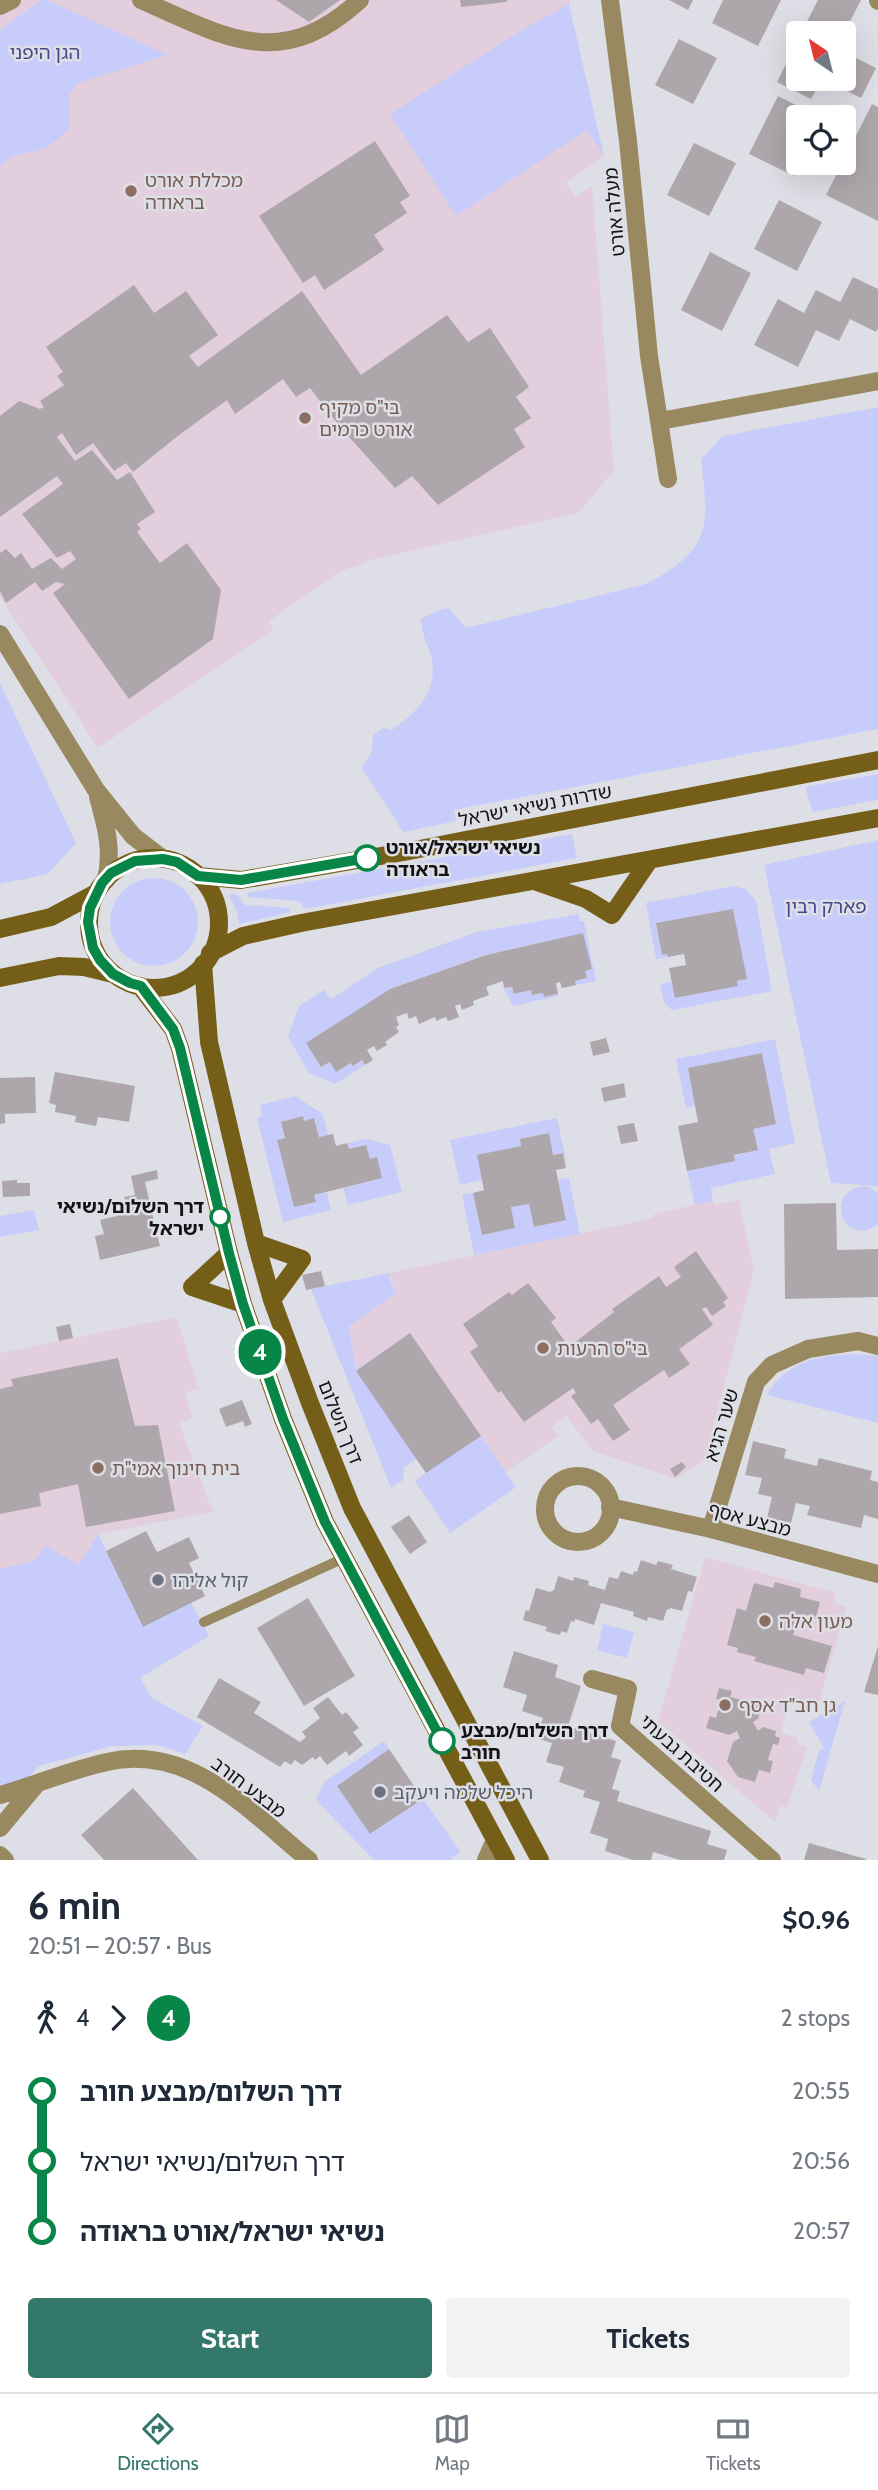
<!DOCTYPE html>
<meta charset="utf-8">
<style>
body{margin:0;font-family:Cabin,"Noto Sans Hebrew",sans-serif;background:#f2f2f3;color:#1f2937;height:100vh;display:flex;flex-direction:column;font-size:26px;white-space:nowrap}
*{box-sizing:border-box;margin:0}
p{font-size:23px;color:#747a83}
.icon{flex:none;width:38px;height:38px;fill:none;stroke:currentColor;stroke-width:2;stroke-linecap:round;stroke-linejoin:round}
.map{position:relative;height:1860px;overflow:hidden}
.sheet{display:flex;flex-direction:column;background:#fff;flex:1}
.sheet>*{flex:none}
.badge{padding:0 14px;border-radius:23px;font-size:24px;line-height:46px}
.needle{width:46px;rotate:325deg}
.buttons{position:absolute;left:786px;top:21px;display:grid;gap:14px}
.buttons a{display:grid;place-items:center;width:70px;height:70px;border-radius:7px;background:#fff;box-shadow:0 7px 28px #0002;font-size:35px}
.map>.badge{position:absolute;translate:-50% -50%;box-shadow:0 0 0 4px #fff}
.legs{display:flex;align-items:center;gap:10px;height:77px;padding:0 28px;font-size:23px}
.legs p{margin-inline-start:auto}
.headline{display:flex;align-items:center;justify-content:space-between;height:119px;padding:0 28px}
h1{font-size:38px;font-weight:700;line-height:52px}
.cta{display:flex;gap:14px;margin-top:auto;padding:14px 28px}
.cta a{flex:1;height:80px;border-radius:7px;background:#34786c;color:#fff;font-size:28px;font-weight:700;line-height:80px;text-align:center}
.cta a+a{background:#f2f2f3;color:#1f2937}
ul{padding:0 28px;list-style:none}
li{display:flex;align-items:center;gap:24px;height:70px;font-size:26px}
li i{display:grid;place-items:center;width:10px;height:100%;margin:0 9px;background:currentColor}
li i::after{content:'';width:18px;height:18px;margin:-9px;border:5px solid;border-radius:50%;background:#fff}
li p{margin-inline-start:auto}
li:first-child i{background:linear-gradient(#0000 50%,currentColor 0)}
li:last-child i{background:linear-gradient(currentColor 50%,#0000 0)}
.tab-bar{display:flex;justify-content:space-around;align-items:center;height:98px;border-top:2px solid #e0e1e3;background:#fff;font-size:19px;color:#747a83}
.tab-bar a{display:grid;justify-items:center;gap:4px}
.tab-bar .active{color:#34786c}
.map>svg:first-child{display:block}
.education{fill:#e3cedd}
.green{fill:#c7ccfa}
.building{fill:#ada7ac}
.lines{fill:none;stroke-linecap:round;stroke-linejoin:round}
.lane{stroke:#988960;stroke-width:10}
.street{stroke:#988960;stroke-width:18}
.secondary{stroke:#755f18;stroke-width:18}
.line-1-casing{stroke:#fff;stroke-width:16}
.line-1{stroke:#088647;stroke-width:10}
.education-dot{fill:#8d6e63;stroke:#dedfe6;stroke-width:2.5}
.stop-1-dot{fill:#fff;stroke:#088647;stroke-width:3.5}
.worship-dot{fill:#6b7280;stroke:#dedfe6;stroke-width:2.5}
.labels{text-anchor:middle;stroke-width:5;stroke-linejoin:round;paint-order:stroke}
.park-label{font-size:19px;fill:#464888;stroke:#dedfe6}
.education-label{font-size:19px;fill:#785e54;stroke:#dedfe6;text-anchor:start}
.street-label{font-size:19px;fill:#131315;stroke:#dedfe6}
.stop-label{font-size:19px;font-weight:bold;fill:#131315;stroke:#dedfe6;text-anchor:start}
.worship-label{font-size:19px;fill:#5b616d;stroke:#dedfe6;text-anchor:start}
</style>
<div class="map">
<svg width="878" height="1860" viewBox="0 0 878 1860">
<rect width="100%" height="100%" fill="#dedfe6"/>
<path class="education" d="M0 0H571L569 4 522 30 604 156 566 183 576 197 592 186 614 471 578 513 379 558 339 572 269 621 274 629 98 748 0 597Z
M739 1200 754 1270 705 1459 676 1479 592 1451 567 1416 552 1427 558 1436 506 1472 516 1487 450 1533 415 1481 426 1473 356 1371 349 1326 397 1293 389 1273 654 1218V1214L713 1201 714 1205Z
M177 1317 198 1388 185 1393 193 1418 179 1423 213 1512 98 1534 79 1565 46 1545 34 1561 0 1569V1353Z
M705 1557 836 1593 834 1603 846 1607 819 1703 791 1696 781 1733 798 1738 797 1744 807 1747 787 1807 780 1806 775 1822 658 1721Z"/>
<path class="green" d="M42 0H47L168 55 78 83 69 95V129C59 138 50 147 36 151 17 156 16 152 0 166V30Z
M569 4 604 156 587 130 456 216 390 114 522 30Z
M878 407V729L454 810 456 821 403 832 362 768 372 751 373 735 383 728 392 730C416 713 437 693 432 661 430 648 421 635 421 619L439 610 449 608 466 628 646 584C712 549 709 528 701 459L723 436Z
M0 683 76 843 48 874 0 884Z
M878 774V800L813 812 805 787Z
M572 834 577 858 305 909 299 901 248 897 247 893Z
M878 840V1186L831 1183 764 865Z
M110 922a44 44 0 1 1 88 0a44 44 0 1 1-88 0Z
M734 886 746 889 756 901 772 991 672 1010 664 1003 660 984 672 982 676 998 738 986 737 981 746 979 733 909 656 923 662 955 667 954 668 957 656 959 646 903Z
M236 894 245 905 289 908 291 912 239 924 237 911 228 895Z
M579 914 580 921H584L596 981 576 985 575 981 587 978 585 971 591 969 583 933 485 955 390 989 306 1043 321 1067 330 1062 336 1072 351 1063 353 1066 362 1060 365 1065 335 1084 309 1073 288 1037 299 1006 324 990 331 999 378 968 477 932Z
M512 987 514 994 531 990 533 995 543 993 545 997 558 994 559 996 513 1006 504 989Z
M775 1039 795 1143 769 1149 775 1174 711 1188 713 1201 695 1205 687 1171 757 1149 753 1129 776 1124 762 1053 688 1068 695 1106 686 1108 676 1059Z
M295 1096 323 1114 328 1135 319 1137 315 1119 304 1121 303 1116 281 1122 285 1138 277 1140 294 1207 315 1202 314 1195 327 1192 331 1210 283 1222 257 1118 262 1116 260 1105Z
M557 1118 568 1168 563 1153 553 1155 548 1133 520 1139 521 1146 482 1180 460 1185 450 1140Z
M366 1139 390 1145 402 1192 348 1205 343 1188 382 1178 377 1158 370 1159 366 1145 349 1149 347 1143Z
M569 1178 580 1234 474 1255 462 1195 473 1193 482 1235 515 1228 511 1207 529 1204 534 1227 566 1220 558 1180Z
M862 1186 869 1187 878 1193V1224C847 1249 821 1195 862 1186Z
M34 1210 39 1230 0 1237V1216Z
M389 1273 391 1282 397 1293 349 1326 356 1370 410 1333 516 1487 450 1533 415 1481 426 1473 416 1459 404 1467 403 1480 391 1488 311 1289Z
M857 1354 878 1356V1423L767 1395C785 1361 821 1355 857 1354Z
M98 1534 143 1627 191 1603 209 1636 140 1678 152 1698 203 1726 185 1754 157 1745 112 1746 39 1766 23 1783 0 1785V1569L34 1561 46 1545 79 1565Z
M603 1624 634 1632 627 1658 597 1650Z
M845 1701 819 1791 811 1780 819 1750 824 1748 809 1722Z
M384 1741 389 1749 337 1786 371 1834 423 1799 460 1851 451 1860H374L316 1800 324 1782Z"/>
<path class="building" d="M276 0H340L309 22Z
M460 0H507V2L461 7Z
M669 0H693L688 10Z
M723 0H781L758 46 712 23Z
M818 0H861L844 33H801Z
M679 39 717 58 693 104 655 85Z
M798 40V79H822L811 99 777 82Z
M844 52 876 68 861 98 822 79H844Z
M778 96 820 117H798V163H801L794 176 749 154Z
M872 104 878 107V221L826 195Z
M375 141 410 196 400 202 407 213 374 235 384 250 324 290 315 275 303 283 259 216Z
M694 143 736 163 709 216 667 195Z
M779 200 822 222 797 271 754 249Z
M710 252 751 273 722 331 681 310Z
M853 277 878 289V328L876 332 850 319 839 341 816 330 798 367 754 345 778 299 804 313 816 290 840 302Z
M134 285 154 313 186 291 218 335 189 356 198 367 302 291 361 375 447 315 468 342 490 328 529 387 516 397 531 418 514 429 525 447 438 505 412 476 395 488 341 428 310 388 296 397 283 379 235 414 227 400 179 435 133 472 126 463 114 471 93 443 76 455 62 433 57 437 75 461 92 450 117 480 130 472 155 512 137 524 141 529 137 532 160 563 187 543 221 590 213 639 129 699 53 593 65 584 56 582 42 591 35 582 6 603 0 591V553L6 549 15 558 21 553 32 569 51 558 62 569 76 559 70 551 57 558 22 514 63 484 57 476 0 517V416L19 401 40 409 44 407 40 401 64 385 57 376 63 372 46 347Z
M733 909 747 979 737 981 738 986 675 998 669 968 686 965 684 954 668 957 667 954 662 955 656 923Z
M583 933 592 969 585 971 587 978 575 981 576 985 562 988 560 982 556 983 558 994 544 997 543 993 532 995 531 990 514 994 512 987 504 988 503 981 486 987 489 995 473 1001 474 1005 462 1010 460 1004 455 1006 459 1017 448 1021 446 1017 436 1021 435 1017 419 1024 416 1016 409 1019 407 1013 396 1017 399 1025 396 1027 399 1032 385 1042 387 1045 377 1051 374 1046 367 1050 373 1060 365 1065 362 1060 353 1066 351 1063 336 1072 330 1062 321 1067 306 1043 390 989 486 955Z
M606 1038 610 1052 593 1056 590 1042Z
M762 1053 776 1124 753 1129 758 1150 734 1155 735 1161 687 1171 678 1126 698 1122 688 1068Z
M55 1072 135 1086 129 1122 98 1117 96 1126 75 1122 76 1116 55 1112 56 1105 49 1103Z
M35 1077 36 1113 5 1114V1123L0 1124V1078Z
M624 1083 626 1097 604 1102 601 1088Z
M303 1116 304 1121 314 1118 319 1137 333 1134 336 1146 347 1143 349 1149 366 1145 370 1159 377 1157 382 1178 314 1195 316 1202 294 1207 277 1140 285 1138 281 1122Z
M634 1123 638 1141 621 1144 617 1126Z
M549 1133 553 1155 563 1153 566 1168 556 1170 566 1220 534 1227 529 1204 511 1207 515 1228 482 1235 473 1193 484 1190 477 1155 521 1146 520 1139Z
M157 1170 158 1179 145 1182 160 1246 100 1260 95 1236 104 1234 100 1220 117 1216 115 1210 127 1207 124 1197 135 1195 131 1176Z
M17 1180V1183H30V1196L3 1197 2 1181Z
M836 1203 837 1250 878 1249V1297L785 1299 784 1204Z
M696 1251 728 1298 723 1302 726 1306 712 1316 706 1307 702 1309 713 1325 679 1349 690 1364 669 1378 664 1370 613 1405 630 1430 613 1441 598 1419 591 1424 571 1396 576 1393 573 1388 524 1422 501 1391 498 1393 470 1352 478 1346 463 1324 509 1292 512 1295 528 1283 556 1318 551 1322 569 1347 614 1312 612 1309 659 1276 666 1287 681 1277 674 1267Z
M321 1271 325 1286 306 1290 302 1275Z
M70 1324 73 1338 59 1341 56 1327Z
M410 1333 481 1436 426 1473 356 1371Z
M118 1358 135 1426 158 1425 175 1511 86 1527 78 1484 39 1493 41 1506 0 1514V1389L13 1386 11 1379Z
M242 1400 252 1424 245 1427 243 1421 226 1427 219 1409Z
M753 1441 786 1449 784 1458 817 1466 819 1458 872 1471 870 1480 878 1482V1519L864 1515 861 1528 807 1515 810 1506 796 1503 791 1523 767 1518 772 1497 758 1494 762 1478 745 1475Z
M682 1462 686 1467 675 1477 670 1469Z
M409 1515 427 1542 410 1554 391 1527Z
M146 1531 157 1552 189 1537 199 1558 189 1563 205 1596 143 1627 106 1551Z
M641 1560 656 1565 658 1561 673 1565 671 1569 697 1577 692 1592 688 1591 682 1611 670 1608 669 1610 667 1609 663 1621 648 1617 647 1621 633 1616 634 1612 601 1603 594 1625 575 1619 574 1622 571 1621 567 1633 561 1631 560 1635 545 1631 547 1627 523 1620 526 1610 529 1611 536 1588 550 1592 554 1590 558 1576 573 1581 574 1577 589 1581 588 1585 605 1590 609 1577 618 1579 621 1571 633 1575 634 1571 637 1572Z
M775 1582 801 1589 800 1597 820 1602 816 1618 806 1615 805 1623 797 1624 793 1635 832 1646 824 1673 806 1668 804 1675 754 1661 756 1657 737 1652 738 1648 727 1645 737 1608 746 1611 754 1583 773 1588Z
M308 1598 355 1676 304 1706 257 1628Z
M878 1646V1695L864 1692Z
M514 1651 558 1665 555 1677 581 1686 568 1726 616 1741 611 1757 621 1760 612 1789 620 1791 617 1801 711 1831 707 1844 727 1850 724 1860H680L653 1852 651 1860H633L605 1851 608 1839 590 1833 600 1802 583 1797 585 1791 559 1782 564 1767 546 1762 552 1743 536 1738 543 1718 522 1711 527 1695 503 1687Z
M219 1678 261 1702 254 1713 300 1742 306 1737 302 1732 320 1718 313 1708 328 1697 342 1715 346 1712 359 1728 353 1732 363 1745 349 1756 346 1751 327 1765 320 1756 315 1760 313 1757 302 1765 295 1760 291 1765 285 1761 280 1767 197 1717Z
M719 1688 732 1691 730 1697 750 1702 751 1699 763 1702 758 1719 753 1722 758 1731 763 1727 776 1731 775 1736 780 1738 778 1745 773 1744 768 1760 773 1761 770 1773 759 1770 755 1782 738 1777 727 1761 733 1742 740 1738 737 1731 729 1735 706 1728 710 1716 716 1718 721 1700 716 1699Z
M389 1749 423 1799 370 1834 337 1786Z
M133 1788 198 1860H104L81 1835Z
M809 1843 866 1859V1860H804Z"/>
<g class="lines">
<path class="lane" d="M204 1622 344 1558"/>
<path class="street" d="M141 0C225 37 281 73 360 0
M610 0 628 141 649 356 668 479
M878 0V1
M0 6 12 0
M660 421 878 381
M0 634 96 790 133 836 163 859
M98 797C106 826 113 850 106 880
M545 1509a33 33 0 1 1 66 0a33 33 0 1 1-66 0Z
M610 1507 711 1529 878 1574
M711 1529 756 1382 772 1365 808 1349 858 1341 878 1346
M592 1679 628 1689 620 1726 772 1860
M0 1795C36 1785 70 1770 107 1762 191 1743 250 1812 309 1860
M0 1828 35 1786
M0 1855 5 1860
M486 1860 495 1840"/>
<path class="secondary" d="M89 923a65 65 0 1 1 130 0a65 65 0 1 1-130 0Z
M198 876 241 880 404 852 878 760
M537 882 586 899 612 915 649 861
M0 929 51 917 96 893
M210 953 243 936 301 923 878 818
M203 964 209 1042 256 1243 272 1300 310 1403 352 1508 540 1860
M0 978 59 966 84 967 113 974
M140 986 173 1029 180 1048 229 1253 243 1304 283 1419 325 1522 506 1860
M256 1243 302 1259 272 1300
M229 1253 192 1287 243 1304"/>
</g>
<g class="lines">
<defs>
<path id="line-1" d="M367 858 241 880 198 876 177 862 163 859 135 861 111 873 102 883 90 908 88 922 93 948 100 960 113 974 130 983 141 986 173 1029 180 1048 229 1253 243 1304 283 1419 325 1522 442 1741"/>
</defs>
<use href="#line-1" class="line-1-casing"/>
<use href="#line-1" class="line-1"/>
</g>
<g class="education-dot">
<circle cx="131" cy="191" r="7"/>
<circle cx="305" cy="418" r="7"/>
<circle cx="543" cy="1348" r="7"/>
<circle cx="98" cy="1468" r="7"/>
<circle cx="765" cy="1621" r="7"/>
<circle cx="725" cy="1705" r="7"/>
</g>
<g class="stop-1-dot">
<circle cx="367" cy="858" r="12"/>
<circle cx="220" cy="1217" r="9"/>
<circle cx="442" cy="1741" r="12"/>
</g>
<g class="worship-dot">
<circle cx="158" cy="1580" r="7"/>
<circle cx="380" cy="1792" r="7"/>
</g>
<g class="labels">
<g class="park-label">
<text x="45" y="59">הגן היפני</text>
<text x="826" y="913">פארק רבין</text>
</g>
<g class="education-label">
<text x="145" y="187">מכללת אורט<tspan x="145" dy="22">בראודה</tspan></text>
<text x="319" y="414">בי"ס מקיף<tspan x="319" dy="22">אורט כרמים</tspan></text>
<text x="557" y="1355">בי"ס הרעות</text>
<text x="112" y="1475">בית חינוך אמי"ת</text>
<text x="779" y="1628">מעון אלה</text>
<text x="739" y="1712">גן חב"ד אסף</text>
</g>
<g class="street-label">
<text transform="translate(614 212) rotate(-95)" y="7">מעלה אורט</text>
<text transform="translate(535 805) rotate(-11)" y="7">שדרות נשיאי ישראל</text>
<text transform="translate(341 1422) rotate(68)" y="7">דרך השלום</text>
<text transform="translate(721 1425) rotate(-73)" y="7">שער הגיא</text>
<text transform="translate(750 1519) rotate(15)" y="7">מבצע אסף</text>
<text transform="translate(682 1753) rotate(42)" y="7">חטיבת גבעתי</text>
<text transform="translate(249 1787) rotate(37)" y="7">מבצע חורב</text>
</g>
<g class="stop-label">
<text x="386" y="854">נשיאי ישראל/אורט<tspan x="386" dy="22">בראודה</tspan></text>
<text x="204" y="1213" text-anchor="end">דרך השלום/נשיאי<tspan x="204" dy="22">ישראל</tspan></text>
<text x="461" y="1737">דרך השלום/מבצע<tspan x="461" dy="22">חורב</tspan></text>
</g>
<g class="worship-label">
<text x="172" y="1587">קול אליהו</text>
<text x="394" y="1799">היכל שלמה ויעקב</text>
</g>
</g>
</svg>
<div class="buttons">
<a><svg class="needle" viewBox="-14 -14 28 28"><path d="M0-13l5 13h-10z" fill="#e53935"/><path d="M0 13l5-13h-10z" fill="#747a83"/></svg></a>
<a><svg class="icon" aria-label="locate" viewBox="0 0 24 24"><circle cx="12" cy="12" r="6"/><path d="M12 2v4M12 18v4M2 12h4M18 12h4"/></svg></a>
</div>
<b class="badge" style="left:260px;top:1352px;background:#088647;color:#fff">4</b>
</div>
<section class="sheet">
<div class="headline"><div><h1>6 min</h1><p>20:51 – 20:57 · Bus</p></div><b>$0.96</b></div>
<div class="legs"><svg class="icon" aria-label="walk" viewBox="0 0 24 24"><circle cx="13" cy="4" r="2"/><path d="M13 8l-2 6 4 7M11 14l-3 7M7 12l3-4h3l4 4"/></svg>4<svg class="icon" aria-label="forward" viewBox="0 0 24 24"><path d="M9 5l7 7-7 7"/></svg><b class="badge" style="background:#088647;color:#fff">4</b><p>2 stops</p></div>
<ul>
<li><i style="color:#088647"></i><b>דרך השלום/מבצע חורב</b><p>20:55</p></li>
<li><i style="color:#088647"></i><span>דרך השלום/נשיאי ישראל</span><p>20:56</p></li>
<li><i style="color:#088647"></i><b>נשיאי ישראל/אורט בראודה</b><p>20:57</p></li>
</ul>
<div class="cta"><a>Start</a><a>Tickets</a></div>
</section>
<nav class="tab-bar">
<a class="active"><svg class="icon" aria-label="directions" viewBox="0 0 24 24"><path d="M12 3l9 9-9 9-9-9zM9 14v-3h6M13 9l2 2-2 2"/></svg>Directions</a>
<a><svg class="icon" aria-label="map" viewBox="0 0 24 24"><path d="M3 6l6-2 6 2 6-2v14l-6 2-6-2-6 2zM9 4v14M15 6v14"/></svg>Map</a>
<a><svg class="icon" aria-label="tickets" viewBox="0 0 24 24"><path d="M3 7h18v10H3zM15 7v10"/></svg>Tickets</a>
</nav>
